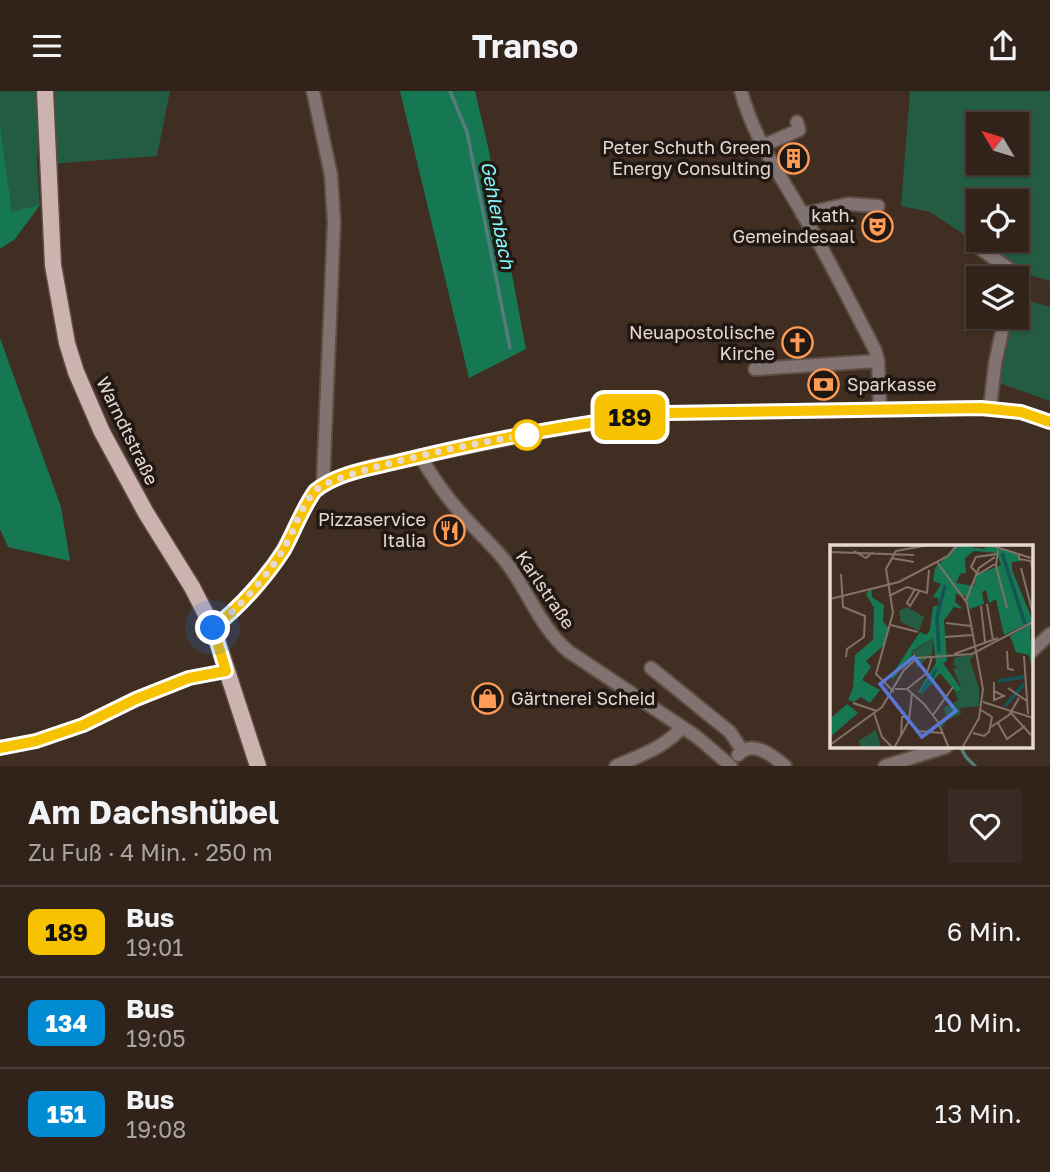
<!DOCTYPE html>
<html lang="de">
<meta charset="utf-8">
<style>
body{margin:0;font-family:"Golos Text",sans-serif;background:#392a23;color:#f1f3f6;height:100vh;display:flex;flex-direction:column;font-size:26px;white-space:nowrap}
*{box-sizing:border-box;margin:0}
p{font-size:23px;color:#a8a4a2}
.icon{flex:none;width:38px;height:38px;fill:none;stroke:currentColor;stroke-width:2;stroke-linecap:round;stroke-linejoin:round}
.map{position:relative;height:675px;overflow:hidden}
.side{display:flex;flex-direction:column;background:#31221a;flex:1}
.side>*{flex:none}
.badge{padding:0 14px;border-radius:10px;font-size:24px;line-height:46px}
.needle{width:46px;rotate:308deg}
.tools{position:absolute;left:966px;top:21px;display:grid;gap:14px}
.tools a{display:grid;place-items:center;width:63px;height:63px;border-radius:0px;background:#31221a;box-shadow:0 2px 5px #0004,0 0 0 2px #4c3f39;font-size:35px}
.you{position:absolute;width:35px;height:35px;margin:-18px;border:5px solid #fff;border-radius:50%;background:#1a73e8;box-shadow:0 0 0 10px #1a73e833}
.map>.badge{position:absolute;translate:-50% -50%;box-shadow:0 0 0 4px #fff}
.round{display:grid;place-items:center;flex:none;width:74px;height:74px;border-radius:0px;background:#392a23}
.summary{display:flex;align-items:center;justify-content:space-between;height:119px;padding:0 28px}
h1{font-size:33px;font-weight:700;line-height:52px}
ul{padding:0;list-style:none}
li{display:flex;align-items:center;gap:21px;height:91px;padding:0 28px;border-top:2px solid #4c3f39}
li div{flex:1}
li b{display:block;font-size:26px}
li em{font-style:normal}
li .badge{min-width:77px;font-weight:700;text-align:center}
header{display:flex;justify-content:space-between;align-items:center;height:91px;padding:0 28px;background:#31221a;font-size:32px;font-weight:700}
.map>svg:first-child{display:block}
.green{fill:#245b43;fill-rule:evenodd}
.forest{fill:#167753}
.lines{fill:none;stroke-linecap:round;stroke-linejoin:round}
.stream{stroke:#537c7b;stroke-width:3.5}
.minor-casing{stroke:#5f4d42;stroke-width:16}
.major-casing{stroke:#5f4d42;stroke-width:19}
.minor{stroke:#807371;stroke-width:12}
.major{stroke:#ccb3af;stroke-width:16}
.line-casing{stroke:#fff;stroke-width:16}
.line{stroke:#f7c200;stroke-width:10}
.walk{stroke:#e6d9d2;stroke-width:7;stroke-dasharray:0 12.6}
.stop-dot{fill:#fff;stroke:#f7c200;stroke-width:3.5}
.labels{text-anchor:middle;stroke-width:7;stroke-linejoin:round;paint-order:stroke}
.poi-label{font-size:18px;fill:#e6d9d2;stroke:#211813;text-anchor:end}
.street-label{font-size:18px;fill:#e6d9d2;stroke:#211813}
.water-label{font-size:19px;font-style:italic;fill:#85fafc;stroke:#211813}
.inset-river{fill:none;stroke:#145456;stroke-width:3.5}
.inset-road{fill:none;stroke:#837268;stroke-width:2}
.view{fill:#5978d6;fill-opacity:0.15;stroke:#5978d6;stroke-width:3.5}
.inset-edge{fill:none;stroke:#e6d9d2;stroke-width:3.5}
</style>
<header><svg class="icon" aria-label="menu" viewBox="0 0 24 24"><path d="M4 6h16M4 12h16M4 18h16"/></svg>Transo<svg class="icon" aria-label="share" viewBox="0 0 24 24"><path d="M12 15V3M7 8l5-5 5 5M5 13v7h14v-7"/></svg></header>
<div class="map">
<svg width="1050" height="675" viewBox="0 0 1050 675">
<rect width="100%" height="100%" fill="#412e22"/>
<path class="green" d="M0 0H41L37 74 40 114 12 122 0 34Z
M49 0H170L157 65 49 73Z
M910 0H1050V190L1019 181V176L1012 175 930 121 901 115ZM978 33H1017V72H978ZM978 110H1017V149H978Z
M1017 206 1050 216V310L999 292 1012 226H1017Z"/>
<path class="forest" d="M400 0H475L488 56 526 258 469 287Z
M0 34 12 121 40 114 15 148 0 158Z
M0 247 61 416 70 470 8 456 0 438Z"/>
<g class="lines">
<path class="stream" d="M450 0 467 41 510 257
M961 657 966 666 975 675"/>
<defs>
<path id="minor" d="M313 0 331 84 334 131 323 393
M741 0C753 45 778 81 801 120 827 165 851 212 875 259L878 270 880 319
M762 55 799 39 797 31
M802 123 848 113 878 115
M972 152 1015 182V187
M755 278 878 270
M990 317 995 273 1005 226
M420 365C434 389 450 411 469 431 481 444 495 457 506 471 528 500 540 536 568 560L697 646 731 675
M213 537C239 517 266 487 283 459 295 439 302 418 315 400 341 378 404 369 438 362 514 346 590 330 667 322L981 317 1021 321 1050 331
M1031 561 1050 543
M651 577 730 641 742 659
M0 657 36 650 83 634 136 608 189 587 226 580
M738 664C752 648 772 664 785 675
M616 675C639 665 666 656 682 636
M885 675 946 656"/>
<path id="major" d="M45 0 53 174 67 252 76 281 102 341 146 422 192 496 213 537 258 675"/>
</defs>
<use href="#minor" class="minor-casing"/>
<use href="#major" class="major-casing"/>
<use href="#minor" class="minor"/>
<use href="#major" class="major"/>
</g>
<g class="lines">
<defs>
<path id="line" d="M0 657 36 650 83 634 136 608 189 587 226 580 213 537C239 517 266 487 284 459 295 439 302 418 315 400 338 381 373 377 401 370 488 349 578 331 667 322L981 317 1021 321 1050 331"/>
</defs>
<use href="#line" class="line-casing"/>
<use href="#line" class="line"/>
<path class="walk" d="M213 537C238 518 268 485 284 457 295 439 300 416 315 400 333 380 493 348 527 344"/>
</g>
<defs>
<symbol id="building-ring" viewBox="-11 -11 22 22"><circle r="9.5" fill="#211813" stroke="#fe9c57" stroke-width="1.5"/><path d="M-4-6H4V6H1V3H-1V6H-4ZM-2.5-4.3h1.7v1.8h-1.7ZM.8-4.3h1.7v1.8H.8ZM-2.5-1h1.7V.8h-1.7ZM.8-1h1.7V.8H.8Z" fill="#fe9c57"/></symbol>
<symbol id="theatre-ring" viewBox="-11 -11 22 22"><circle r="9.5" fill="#211813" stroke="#fe9c57" stroke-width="1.5"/><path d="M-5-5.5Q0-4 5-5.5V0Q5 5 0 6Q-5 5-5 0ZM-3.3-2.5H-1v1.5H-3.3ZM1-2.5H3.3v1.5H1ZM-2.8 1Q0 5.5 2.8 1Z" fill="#fe9c57"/></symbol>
<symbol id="church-ring" viewBox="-11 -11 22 22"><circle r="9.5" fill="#211813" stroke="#fe9c57" stroke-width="1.5"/><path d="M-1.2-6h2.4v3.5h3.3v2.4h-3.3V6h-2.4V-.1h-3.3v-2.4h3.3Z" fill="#fe9c57"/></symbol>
<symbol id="bank-ring" viewBox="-11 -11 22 22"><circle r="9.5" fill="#211813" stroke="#fe9c57" stroke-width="1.5"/><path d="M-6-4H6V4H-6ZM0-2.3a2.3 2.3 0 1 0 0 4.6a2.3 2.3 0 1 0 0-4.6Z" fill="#fe9c57"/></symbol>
<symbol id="restaurant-ring" viewBox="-11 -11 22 22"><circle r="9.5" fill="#211813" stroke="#fe9c57" stroke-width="1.5"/><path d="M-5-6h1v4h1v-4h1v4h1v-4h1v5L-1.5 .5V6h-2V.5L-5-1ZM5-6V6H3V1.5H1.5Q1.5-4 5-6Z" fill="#fe9c57"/></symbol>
<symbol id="shop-ring" viewBox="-11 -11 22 22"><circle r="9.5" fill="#211813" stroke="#fe9c57" stroke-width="1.5"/><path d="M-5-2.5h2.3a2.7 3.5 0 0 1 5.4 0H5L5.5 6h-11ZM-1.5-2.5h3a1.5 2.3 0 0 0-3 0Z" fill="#fe9c57"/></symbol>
</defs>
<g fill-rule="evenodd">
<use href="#building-ring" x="776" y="50" width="35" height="35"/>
<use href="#theatre-ring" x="860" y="118" width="35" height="35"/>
<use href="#church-ring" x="780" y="234" width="35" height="35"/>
<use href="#bank-ring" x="806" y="276" width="35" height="35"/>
<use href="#restaurant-ring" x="432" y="422" width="35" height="35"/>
<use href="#shop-ring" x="470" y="590" width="35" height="35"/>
</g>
<circle class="stop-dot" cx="527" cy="344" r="14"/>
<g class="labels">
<g class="poi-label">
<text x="771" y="63">Peter Schuth Green<tspan x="771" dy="21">Energy Consulting</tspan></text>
<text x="855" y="131">kath.<tspan x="855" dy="21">Gemeindesaal</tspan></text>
<text x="775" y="248">Neuapostolische<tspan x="775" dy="21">Kirche</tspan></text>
<text x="847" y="300" text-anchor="start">Sparkasse</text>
<text x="426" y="435">Pizzaservice<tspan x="426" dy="21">Italia</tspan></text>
<text x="511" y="614" text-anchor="start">Gärtnerei Scheid</text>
</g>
<g class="street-label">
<text transform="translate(127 340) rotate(64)" y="6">Warndtstraße</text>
<text transform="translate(545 499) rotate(56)" y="6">Karlstraße</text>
</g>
<g class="water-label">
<text transform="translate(498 124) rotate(79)" y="7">Gehlenbach</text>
</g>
</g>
<g transform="translate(830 454)">
<rect width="203" height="203" fill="#412e22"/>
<path d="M77 62 94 72 89 86 71 77 69 66ZM103 93 102 109 87 123 82 107ZM144 110 140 115 149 143V161L130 163 131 169 117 175 112 183 109 175H117L114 163 128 155 125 148 132 145 123 124 128 122 123 120 125 112ZM46 185 51 202 32 203 28 196Z" fill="#245b43"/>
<path d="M128 0 154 4 156 0 187 8 192 16 182 17V25L203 76 174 90 166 54 159 58 156 45 152 47 154 59 140 64 135 51 126 49 125 57 133 64 124 62 114 75 117 116 113 118 132 145 126 147 110 128 92 149 88 147 106 118 103 93 82 106 80 119 74 118 63 134 61 131 90 87 96 90 100 85 103 61H110L108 53 103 52 111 39 103 36 105 23ZM144 6 167 8 171 20 146 30 144 41 126 38 130 29 136 28 135 13ZM41 43 42 52 54 60 53 77 59 83 55 99 36 116 41 122 32 135 50 145 40 158 31 152 24 157 18 155 23 143 25 110 43 95 44 63 36 49ZM203 78 200 85 203 128 199 110 186 107 180 91ZM17 159 28 168 0 192V174Z" fill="#167753" fill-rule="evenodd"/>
<path class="inset-river" d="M172 8 195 79M109 108 107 72 115 40M168 136 194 132M91 148 107 124M175 161 194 139"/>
<path class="inset-road" d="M160 0 201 13M168 5 166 21 177 63M24 6 36 13 43 7M0 7 84 10M189 9V14L201 16 203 29M61 13 84 17M107 17 137 58 153 144 149 173 132 203M191 23 203 69M147 28 141 22 146 12 167 9M11 29 13 62 35 71 34 92 17 104 16 112M147 30 165 19M85 44 77 58 80 61 90 45M59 51 77 42 97 48 99 25M0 54 69 37 118 11 127 0M136 55 149 23 165 12M157 59 163 95M151 61 155 97M116 78 141 81M61 80 88 87M115 92 142 90M177 106 178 124 184 125M124 109 168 93M194 111 198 169M164 137V155L174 151 164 146M178 143 197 156M65 144H77L94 159 108 177 119 203M77 144 97 128 102 112M64 147 46 129 63 68 56 24 66 6 99 0M153 157 203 173M23 158 47 166M44 168 52 192 63 203M181 168 201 190M103 170 123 142M79 176 88 186 112 188M168 178 177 194 195 181M161 182 179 170 189 153M143 188 154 191 159 187 162 172 151 165M71 191 72 172H79M0 200 52 162 74 125 87 113 142 109 203 77M64 203 79 176 82 148"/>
<path class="view" d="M84 112 126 166 92 192 50 139Z"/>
<rect width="203" height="203" class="inset-edge"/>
</g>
</svg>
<div class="tools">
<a><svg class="needle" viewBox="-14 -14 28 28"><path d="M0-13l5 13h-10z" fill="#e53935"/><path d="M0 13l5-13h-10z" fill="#a8a4a2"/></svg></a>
<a><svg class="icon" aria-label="locate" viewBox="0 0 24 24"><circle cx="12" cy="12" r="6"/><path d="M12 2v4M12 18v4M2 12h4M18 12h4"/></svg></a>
<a><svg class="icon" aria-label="layers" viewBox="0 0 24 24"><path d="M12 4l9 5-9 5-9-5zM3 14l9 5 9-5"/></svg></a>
</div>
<div class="you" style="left:213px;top:537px"></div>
<b class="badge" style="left:630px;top:326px;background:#f7c200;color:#111">189</b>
</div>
<section class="side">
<div class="summary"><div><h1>Am Dachshübel</h1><p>Zu Fuß · 4 Min. · 250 m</p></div><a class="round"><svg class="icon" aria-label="heart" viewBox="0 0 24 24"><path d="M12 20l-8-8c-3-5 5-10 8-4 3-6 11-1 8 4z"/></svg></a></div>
<ul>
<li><span class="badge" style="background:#f7c200;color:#111">189</span><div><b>Bus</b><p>19:01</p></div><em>6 Min.</em></li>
<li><span class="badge" style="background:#008bd2;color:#fff">134</span><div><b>Bus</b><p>19:05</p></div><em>10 Min.</em></li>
<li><span class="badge" style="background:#008bd2;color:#fff">151</span><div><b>Bus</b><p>19:08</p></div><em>13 Min.</em></li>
</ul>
</section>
